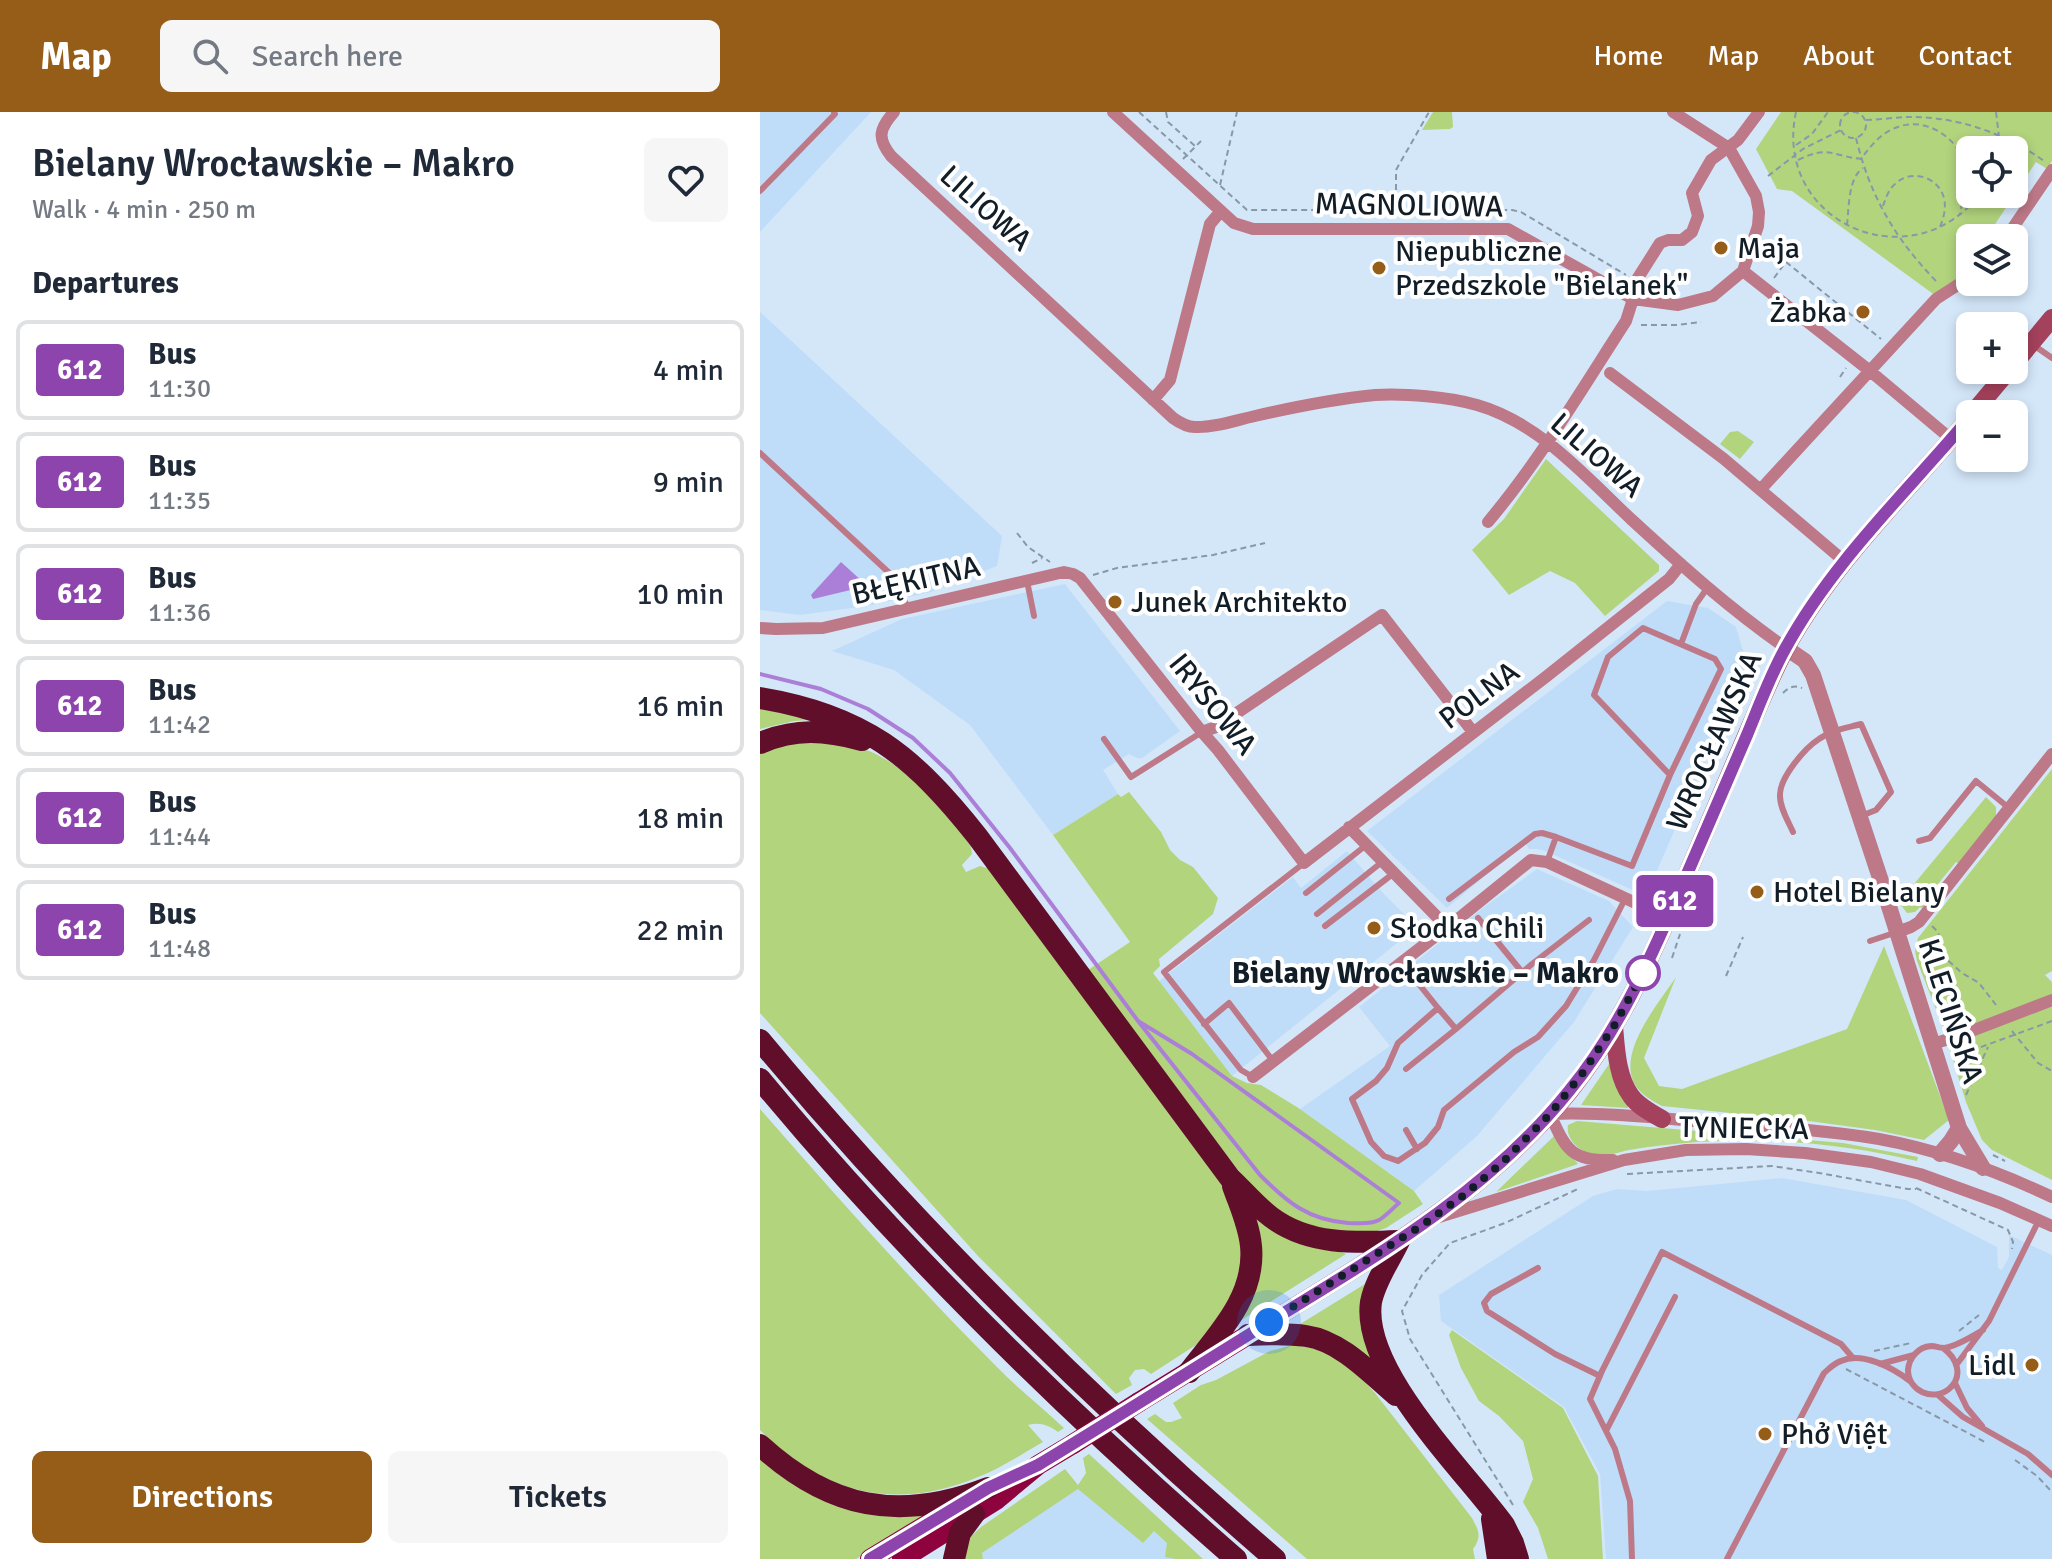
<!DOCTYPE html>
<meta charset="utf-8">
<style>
body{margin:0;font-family:Signika,sans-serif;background:#f6f6f7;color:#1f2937;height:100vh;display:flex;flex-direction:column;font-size:30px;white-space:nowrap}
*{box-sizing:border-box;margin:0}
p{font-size:26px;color:#747a83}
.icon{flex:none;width:44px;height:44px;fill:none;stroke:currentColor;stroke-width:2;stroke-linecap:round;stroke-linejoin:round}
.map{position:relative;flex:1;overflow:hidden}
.details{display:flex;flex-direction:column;background:#fff;width:760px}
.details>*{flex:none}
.badge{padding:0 16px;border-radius:6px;font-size:28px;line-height:52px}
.tools{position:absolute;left:1196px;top:24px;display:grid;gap:16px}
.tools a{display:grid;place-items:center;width:72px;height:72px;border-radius:12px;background:#fff;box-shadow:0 4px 12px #0003;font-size:40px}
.you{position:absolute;width:40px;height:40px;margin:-20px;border:6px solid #fff;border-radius:50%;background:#1a73e8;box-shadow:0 0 0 12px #1a73e833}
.map>.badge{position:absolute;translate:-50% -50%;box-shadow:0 0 0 4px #fff}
h2{padding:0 32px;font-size:30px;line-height:72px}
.round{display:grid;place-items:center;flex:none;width:84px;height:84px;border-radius:12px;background:#f6f6f7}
.summary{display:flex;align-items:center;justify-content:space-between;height:136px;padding:0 32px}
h1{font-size:38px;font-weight:600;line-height:60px}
.cta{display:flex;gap:16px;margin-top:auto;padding:16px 32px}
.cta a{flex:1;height:92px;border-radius:12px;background:#955d17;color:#fff;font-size:32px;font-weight:600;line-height:92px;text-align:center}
.cta a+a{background:#f6f6f7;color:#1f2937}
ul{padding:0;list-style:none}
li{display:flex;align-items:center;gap:24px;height:100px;margin:0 16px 12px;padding:0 16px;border:4px solid #e0e1e3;border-radius:12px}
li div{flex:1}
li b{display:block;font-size:30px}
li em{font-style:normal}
li .badge{min-width:88px;font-weight:700;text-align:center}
header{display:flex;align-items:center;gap:48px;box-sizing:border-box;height:112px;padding:0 40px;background:#955d17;color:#fff}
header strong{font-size:38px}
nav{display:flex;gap:44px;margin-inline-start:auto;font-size:28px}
.search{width:560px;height:72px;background:#f6f6f7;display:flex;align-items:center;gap:20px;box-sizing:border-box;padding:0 28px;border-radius:12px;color:#747a83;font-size:30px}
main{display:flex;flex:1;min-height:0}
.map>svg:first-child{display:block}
.built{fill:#bfddf9}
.green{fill:#b2d47d;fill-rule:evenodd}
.water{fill:#ab7fd7}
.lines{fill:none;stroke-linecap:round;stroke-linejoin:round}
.stream{stroke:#ab7fd7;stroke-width:4}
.path{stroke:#8898a7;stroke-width:2;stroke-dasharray:6 4;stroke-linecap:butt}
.service{stroke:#be7988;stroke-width:6}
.minor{stroke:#be7988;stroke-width:12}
.tertiary{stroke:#be7988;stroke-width:16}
.secondary{stroke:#a4415c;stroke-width:18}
.primary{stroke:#8e033e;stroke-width:20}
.motorway{stroke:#610e2b;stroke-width:22}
.primary-bridge{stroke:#8e033e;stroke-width:20}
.line-casing{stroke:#fff;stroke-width:18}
.line{stroke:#8e44ad;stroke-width:12}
.walk{stroke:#111d27;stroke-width:8;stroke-dasharray:0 14.4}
.poi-dot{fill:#955d17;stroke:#fff;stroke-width:3}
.stop-dot{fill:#fff;stroke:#8e44ad;stroke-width:4}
.labels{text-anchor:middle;stroke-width:8;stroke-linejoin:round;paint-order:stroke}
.street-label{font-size:30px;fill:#111d27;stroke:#fff}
.poi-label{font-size:30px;fill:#111d27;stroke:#fff;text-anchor:start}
.stop-label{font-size:30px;font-weight:bold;fill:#111d27;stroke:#fff;text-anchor:end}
</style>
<header>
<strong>Map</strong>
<div class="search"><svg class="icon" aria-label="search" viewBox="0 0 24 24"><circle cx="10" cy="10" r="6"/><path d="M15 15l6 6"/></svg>Search here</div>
<nav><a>Home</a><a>Map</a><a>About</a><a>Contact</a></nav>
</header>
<main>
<section class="details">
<div class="summary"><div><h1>Bielany Wrocławskie – Makro</h1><p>Walk · 4 min · 250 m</p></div><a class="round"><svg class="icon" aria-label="heart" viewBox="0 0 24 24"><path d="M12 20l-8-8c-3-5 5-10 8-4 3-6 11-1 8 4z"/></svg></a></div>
<h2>Departures</h2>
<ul>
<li><span class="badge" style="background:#8e44ad;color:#fff">612</span><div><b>Bus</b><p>11:30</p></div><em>4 min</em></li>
<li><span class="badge" style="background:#8e44ad;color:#fff">612</span><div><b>Bus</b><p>11:35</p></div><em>9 min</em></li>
<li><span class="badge" style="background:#8e44ad;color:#fff">612</span><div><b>Bus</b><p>11:36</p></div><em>10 min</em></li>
<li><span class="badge" style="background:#8e44ad;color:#fff">612</span><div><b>Bus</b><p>11:42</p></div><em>16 min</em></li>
<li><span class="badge" style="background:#8e44ad;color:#fff">612</span><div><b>Bus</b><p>11:44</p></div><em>18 min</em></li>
<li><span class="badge" style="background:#8e44ad;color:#fff">612</span><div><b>Bus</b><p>11:48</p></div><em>22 min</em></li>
</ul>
<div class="cta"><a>Directions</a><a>Tickets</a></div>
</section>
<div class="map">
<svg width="1292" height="1447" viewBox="0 0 1292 1447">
<rect width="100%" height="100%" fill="#d4e7f9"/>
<path class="built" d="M0 0H111L0 120Z
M0 200 242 424 237 454 171 480 107 494 40 503 0 498Z
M305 472 420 619 382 646H377L369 642 343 658 358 682 293 723 210 613 134 558 72 539 142 507Z
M907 489 948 496 976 515 986 549 979 576 929 685 886 784 785 739 778 737H769L766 732 727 762 687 796 607 719Z
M587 739 622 780 657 815 472 964 399 869 533 765 541 776Z
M777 757 849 789 873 815 814 910 717 1024 654 1079 540 997 630 934 599 895 724 795Z
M1022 1066 1146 1088 1237 1135 1238 1156 1242 1158 1249 1145V1123L1292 1143V1447H846L840 1362 804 1295 681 1209 679 1183 833 1084 857 1077 887 1079Z
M341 1360 434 1447H223L222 1441Z"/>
<path class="green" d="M673 0H692L693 15 690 17 662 18Z
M1021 0H1292V49L1287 57 1276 50 1226 126H1210V158L1186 174 1176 184 1032 79 1017 77 996 37ZM1210 38H1254V82H1210Z
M978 319 994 330 980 347 960 332 970 320Z
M786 347 899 453V459L845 504 815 471 790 459 749 483 712 438 744 407Z
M0 596 51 608 34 609 0 617Z
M55 626C72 630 92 632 109 639 144 654 171 683 194 711 201 721 212 730 212 742L202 753 206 760 220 754 230 757 453 1059 467 1081 484 1140 474 1186 439 1231 391 1262 384 1257 375 1258 369 1266 372 1273 356 1282 218 1144 0 901V639Z
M1292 657V859L1285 863 1292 870V1068L1232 1038 1222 1028 1206 990 1183 915 1157 849 1155 839 1158 826Z
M369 680 401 720 410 738 420 748 433 755 458 786 453 802 399 847 400 854 393 861 472 964 487 971 501 973 540 997 654 1079 663 1092 626 1116 611 1121 592 1123 541 1114 498 1083 474 1053 328 858 370 830 293 723 358 682 361 685Z
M1226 685 1236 695V705L1199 752 1196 750 1173 778 1163 797 1160 795 1155 800 1147 801 1140 792V789Z
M1124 834 1189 1008 1164 1028 1115 1018 1049 1009 902 994C891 988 880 982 874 971 858 938 899 891 916 865L884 946 899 974 922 977 1087 917Z
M849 952 855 973 868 994V996L821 993Z
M0 997C77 1085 154 1172 237 1255 258 1277 282 1295 304 1316L298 1320C288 1313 280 1310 268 1313L283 1330C262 1342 241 1356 218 1365 135 1400 62 1382 0 1318Z
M817 1009 1083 1031 1158 1045 1157 1049C1085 1032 1011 1025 937 1030 914 1032 892 1034 869 1038 860 1040 849 1044 839 1044 824 1043 805 1029 808 1013Z
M794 1024 818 1052 736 1080Z
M490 1098 586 1142 480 1209Z
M605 1172 616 1254 537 1214Z
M692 1218 803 1296 838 1364 843 1447H788L778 1416 763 1390 773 1367 763 1329 739 1304 719 1289 701 1256 689 1223Z
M533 1233 557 1237 579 1248 600 1265 615 1281 712 1406C719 1419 722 1425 713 1437L715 1447H547L387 1307 395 1302 406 1310H411L422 1306 413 1291 441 1273 456 1268 510 1239Z
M0 1340 20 1358 170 1401 96 1447H0Z
M329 1342 443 1447H415L405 1445 407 1431 394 1419 383 1431 318 1377 222 1441 223 1447H200L205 1430 221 1415 305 1357 318 1373 326 1361 323 1346Z"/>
<path class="water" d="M81 450 103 470V475L53 487 51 483Z"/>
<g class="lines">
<path class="stream" d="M0 562 61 577 108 597 153 626 190 661 250 736 378 909 500 1063C527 1090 548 1108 588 1111 597 1111 610 1113 619 1108 626 1104 633 1096 639 1091L432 942 378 909"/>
<path class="path" d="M1080 13a13 13 0 1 1 26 0a13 13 0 1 1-26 0Z
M379 0 487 98H752L761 100 866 163
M406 0 408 10 436 35
M1036 0C1012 110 1151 171 1220 82
M1236 0 1239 25 1238 38
M1106 8C1120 8 1135 5 1149 5 1196 4 1247 22 1284 49
M1096 26C1110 84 1135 127 1177 170
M1036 33 1052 22 1068 0
M423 47 441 29
M1038 48C1068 33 1073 44 1101 47 1110 35 1119 23 1133 17 1167 0 1207 31 1208 67 1209 80 1201 90 1200 102
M1008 64 1043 37 1081 18
M460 73 477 0
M1123 94C1126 86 1128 78 1135 72 1150 57 1176 64 1183 83 1187 94 1184 105 1180 115
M636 98V58L669 0
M1087 113C1089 96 1088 66 1103 56
M1014 166 1026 150 1121 227
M881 213H918L941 210
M1080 265 1086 256
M257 421 268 435 290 450
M272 451 282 446
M333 463 357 456 453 443 505 431
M1023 581C1029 575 1034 573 1042 576
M1172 814 1178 820 1184 845 1202 861 1219 871 1236 893
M912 846 920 822
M966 864 983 825
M1252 919 1278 951 1292 959
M1202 942 1292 909
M1206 983 1228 935
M1233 1043 1245 1049
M867 1062 1012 1054 1059 1061 1148 1077H1156
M1156 1076 1248 1118 1253 1130 1252 1137
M1199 1219 1219 1203
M1114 1239 1151 1231
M1086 1257 1225 1330
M1255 1348 1277 1364 1292 1380
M753 1393 650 1227 642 1199 662 1163 690 1131 745 1111 820 1076"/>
<path class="service" d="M0 79 75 2 74 0
M1272 232 1292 246
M0 341 139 470 147 496
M267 469 274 504
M883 516 955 547 961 557 910 663 834 583 848 545Z
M921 532 936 492 948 475
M344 627 371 665 442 620
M1033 720C1028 709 1020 696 1020 684 1019 666 1045 636 1059 627 1071 618 1087 616 1101 612L1131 680 1116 698 1101 704
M1159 729 1170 726 1216 669 1249 696
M787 750 796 725 872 754 910 663
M546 781 605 734
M689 787 775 722 782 721 796 725
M557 802 622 750
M718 806 762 860
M829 808 772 852 696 917 678 896 638 931 627 956 616 969 592 987 611 1030 624 1044 638 1049 665 1031 678 1015 684 998 754 940 778 925 806 894 834 848 865 787
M565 814 634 761
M1110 829 1134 821
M642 851 678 896
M444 912 469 891 513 949
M646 957 696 917
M493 965 481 958 404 860 544 751
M646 1018 657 1037
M778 1156 731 1182 724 1191 727 1199 795 1242 840 1264
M1183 1236C1197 1246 1204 1264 1189 1277 1173 1290 1148 1279 1148 1258 1149 1246 1158 1235 1171 1234 1176 1234 1180 1236 1184 1236 1195 1235 1213 1224 1223 1218
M1120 1252 1154 1243
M1197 1252 1229 1209 1279 1108
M1195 1271 1207 1296 1222 1314
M1178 1283 1203 1305 1268 1342 1292 1363
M846 1319 915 1185
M872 1447 870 1389 855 1337 830 1287 842 1259 902 1140 1081 1232 1093 1246
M967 1447 1064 1261C1069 1257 1074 1251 1081 1249 1102 1239 1133 1256 1150 1269"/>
<path class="minor" d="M134 0C119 17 117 26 131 44L413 306C420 311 427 315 435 315 455 316 476 308 495 304 534 295 575 287 615 283 643 281 690 285 717 293 780 311 826 365 872 408 921 453 971 498 1026 536
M353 0 474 111 493 117H748L873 187 918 193 953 184 983 159 998 114 999 100 996 84 969 36 913 0
M1246 126 1292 58
M983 159 1110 259 1191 327
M850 261 964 347 1084 449
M393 288 410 268 450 112 461 99
M1001 377 1176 187 1210 165
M728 410C780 348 822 277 866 209L873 187 876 169 900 131 908 128H922L932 120 938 104 932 81 951 48 978 28 999 0
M0 516 16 517 63 516 304 460 313 462 320 466 442 620 458 638 544 751 787 564 909 467 921 452
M442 620 456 615 622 503 713 620
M589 715 687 815
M1137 820 1151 815 1159 810 1292 642
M1172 932 1196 925 1292 888
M493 965 703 803 771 748 787 750 908 806
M853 1048C811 1049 806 1038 790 1002 845 1000 900 1006 955 1011 1009 1015 1065 1018 1119 1027 1179 1038 1237 1059 1292 1085
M679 1105 864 1048 926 1038 986 1037 1045 1041 1111 1050 1160 1062 1240 1091 1292 1114"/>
<path class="tertiary" d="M1026 536 1045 549 1053 563 1121 769 1199 1016 1223 1056
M1180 1042 1191 1029 1199 1016"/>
<path class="secondary" d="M1254 252 1292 206
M1212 302 1249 258
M854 914C856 937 857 965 871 984 878 994 891 1001 902 1007
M488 1223C604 1151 721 1087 809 980 859 918 891 846 922 774 943 724 965 674 986 624 999 594 1011 564 1026 536 1074 449 1147 380 1210 305"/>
<path class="primary" d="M379 1290 488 1223
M110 1447 209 1387
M142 1447 236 1388 278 1353 313 1332"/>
<path class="motorway" d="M0 586C103 603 153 643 217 724L470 1066C484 1079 496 1094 511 1105 548 1133 595 1131 639 1129
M0 631C36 616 64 618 102 628
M0 928C156 1116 330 1287 515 1447
M0 967C144 1141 306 1299 476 1447
M639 1129C630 1148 615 1169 611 1190 601 1259 705 1359 744 1413L753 1431 758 1447
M488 1223C507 1222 527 1221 546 1224 581 1229 610 1261 636 1283
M429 1260C457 1223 496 1185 491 1134 489 1113 480 1094 473 1074
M0 1333C70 1397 139 1410 228 1376
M732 1407 738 1447
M194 1447 200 1421 214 1402"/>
<path class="primary-bridge" d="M313 1332 379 1290"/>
</g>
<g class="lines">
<defs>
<path id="line" d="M110 1447 228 1376 278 1353C354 1307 430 1259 506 1212 615 1145 728 1080 809 979 857 921 888 852 918 783 941 730 964 676 987 623 999 594 1010 564 1025 537 1073 449 1147 380 1210 305"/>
</defs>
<use href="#line" class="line-casing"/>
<use href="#line" class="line"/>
<path class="walk" d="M509 1210 664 1112 704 1083 744 1049 790 1002 822 962 854 914 883 861"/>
</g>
<g class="poi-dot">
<circle cx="961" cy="136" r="8"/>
<circle cx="619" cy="156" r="8"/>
<circle cx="1103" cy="200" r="8"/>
<circle cx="355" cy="490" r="8"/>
<circle cx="997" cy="780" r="8"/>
<circle cx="614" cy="816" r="8"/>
<circle cx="1272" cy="1253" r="8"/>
<circle cx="1005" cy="1322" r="8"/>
</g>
<circle class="stop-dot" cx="883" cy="861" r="16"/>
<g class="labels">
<g class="street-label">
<text transform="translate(649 93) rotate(1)" y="10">MAGNOLIOWA</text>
<text transform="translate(226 96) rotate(42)" y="10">LILIOWA</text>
<text transform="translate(837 343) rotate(41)" y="10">LILIOWA</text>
<text transform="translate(156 468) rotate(-13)" y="10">BŁĘKITNA</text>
<text transform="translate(719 583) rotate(-37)" y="10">POLNA</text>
<text transform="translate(453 592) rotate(51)" y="10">IRYSOWA</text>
<text transform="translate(954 629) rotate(-66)" y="10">WROCŁAWSKA</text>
<text transform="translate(1191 899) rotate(72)" y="10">KLECIŃSKA</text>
<text transform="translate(984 1016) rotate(1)" y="10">TYNIECKA</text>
</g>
<g class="poi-label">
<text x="977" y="146">Maja</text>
<text x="635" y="149">Niepubliczne<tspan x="635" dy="34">Przedszkole "Bielanek"</tspan></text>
<text x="1087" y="210" text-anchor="end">Żabka</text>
<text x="371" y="500">Junek Architekto</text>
<text x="1013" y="790">Hotel Bielany</text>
<text x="630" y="826">Słodka Chili</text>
<text x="1256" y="1263" text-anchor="end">Lidl</text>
<text x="1021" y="1332">Phở Việt</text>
</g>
<g class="stop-label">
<text x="859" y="871">Bielany Wrocławskie – Makro</text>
</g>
</g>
</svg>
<div class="tools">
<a><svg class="icon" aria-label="locate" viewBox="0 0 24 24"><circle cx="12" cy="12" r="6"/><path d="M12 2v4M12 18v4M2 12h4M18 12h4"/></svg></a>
<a><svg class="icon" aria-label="layers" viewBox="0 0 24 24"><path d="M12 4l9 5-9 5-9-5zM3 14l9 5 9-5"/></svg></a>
<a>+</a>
<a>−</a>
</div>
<div class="you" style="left:509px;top:1210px"></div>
<b class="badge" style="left:915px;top:789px;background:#8e44ad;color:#fff">612</b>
</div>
</main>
